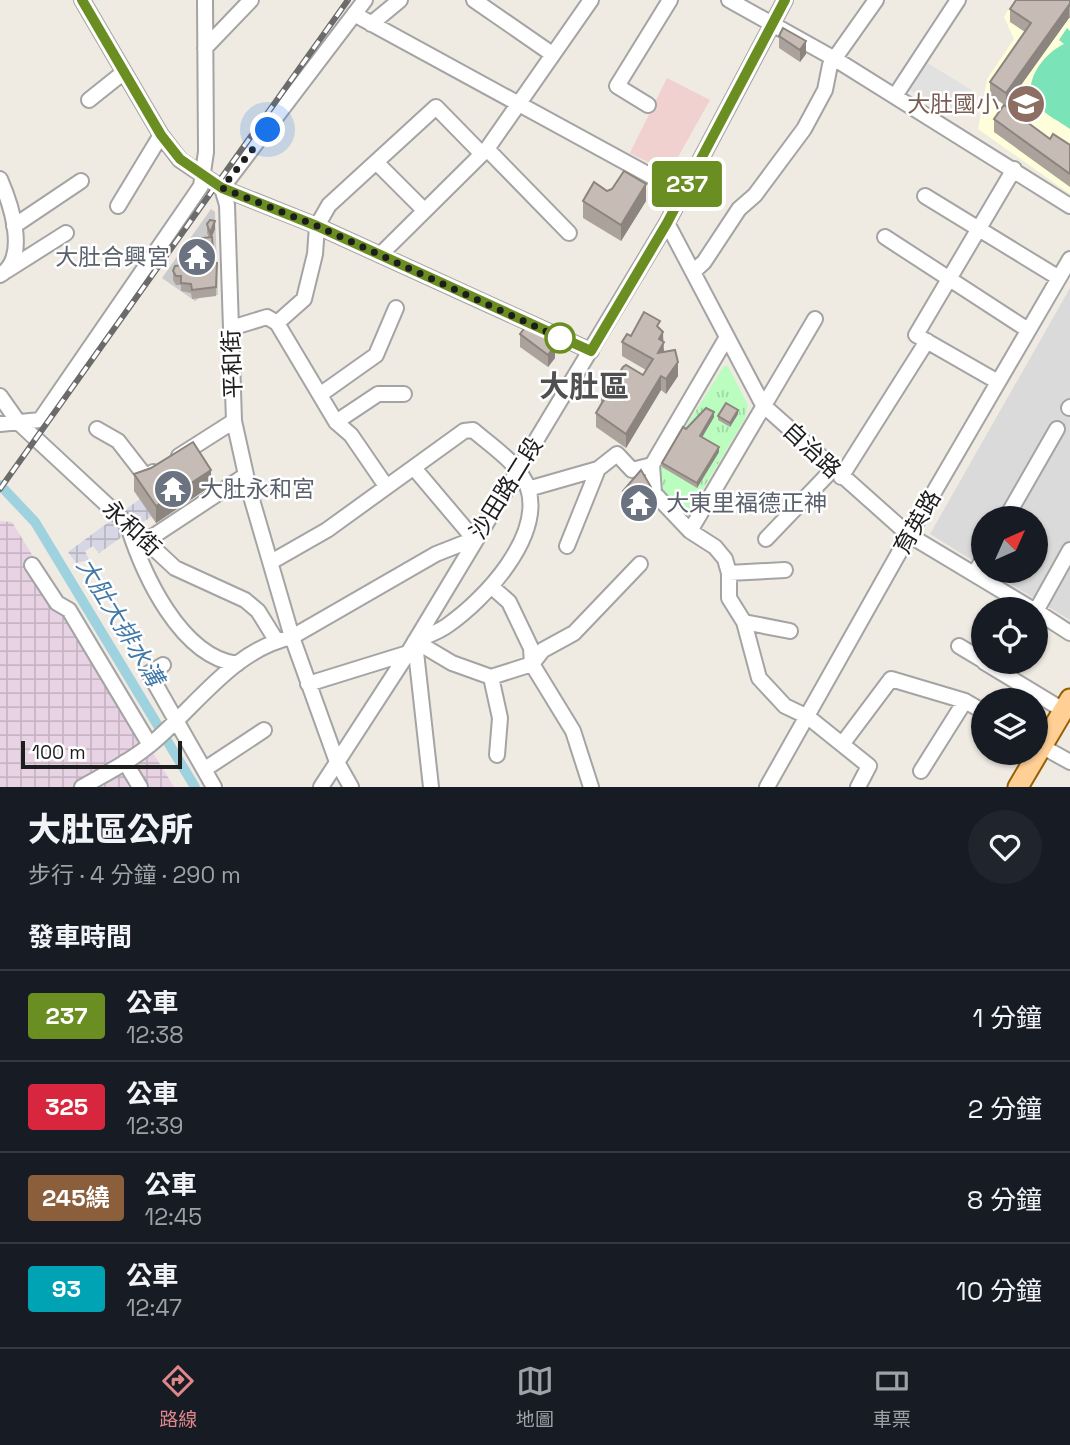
<!DOCTYPE html>
<html lang="zh-TW">
<meta charset="utf-8">
<style>
body{margin:0;font-family:"Space Grotesk","Noto Sans TC",sans-serif;background:#20242c;color:#f1f3f6;height:100vh;display:flex;flex-direction:column;font-size:26px;white-space:nowrap}
*{box-sizing:border-box;margin:0}
p{font-size:23px;color:#9ea1a6}
.icon{flex:none;width:38px;height:38px;fill:none;stroke:currentColor;stroke-width:2;stroke-linecap:round;stroke-linejoin:round}
.map{position:relative;height:787px;overflow:hidden}
.panel{display:flex;flex-direction:column;background:#171b24;flex:1}
.panel>*{flex:none}
.badge{padding:0 14px;border-radius:5px;font-size:24px;line-height:46px}
.needle{width:46px;rotate:45deg}
.fabs{position:absolute;left:971px;top:506px;display:grid;gap:14px}
.fabs a{display:grid;place-items:center;width:77px;height:77px;border-radius:50%;background:#171b24;box-shadow:0 2px 5px #0004;font-size:35px}
.scale{position:absolute;left:21px;bottom:18px;width:161px;box-sizing:border-box;padding-left:7px;border:4px solid #1d1d1d;border-top:0;font-size:19px;line-height:24px;white-space:nowrap;color:#1d1d1d;-webkit-text-stroke:5px #fff;paint-order:stroke}
.you{position:absolute;width:35px;height:35px;margin:-18px;border:5px solid #fff;border-radius:50%;background:#1a73e8;box-shadow:0 0 0 10px #1a73e833}
.map>.badge{position:absolute;translate:-50% -50%;box-shadow:0 0 0 4px #fff}
h2{padding:0 28px;font-size:26px;line-height:63px}
.round{display:grid;place-items:center;flex:none;width:74px;height:74px;border-radius:37px;background:#20242c}
.overview{display:flex;align-items:center;justify-content:space-between;height:119px;padding:0 28px}
h1{font-size:33px;font-weight:800;line-height:52px}
ul{padding:0;list-style:none}
li{display:flex;align-items:center;gap:21px;height:91px;padding:0 28px;border-top:2px solid #363941}
li div{flex:1}
li b{display:block;font-size:26px}
li em{font-style:normal}
li .badge{min-width:77px;font-weight:700;text-align:center}
.dock{display:flex;justify-content:space-around;align-items:center;height:98px;border-top:2px solid #363941;background:#171b24;font-size:19px;color:#9ea1a6}
.dock a{display:grid;justify-items:center;gap:4px}
.dock .current{color:#df868a}
.map>svg:first-child{display:block}
.residential{fill:#dbdada}
.commercial{fill:#f1d0d0}
.industrial{fill:url(#industrial-grid)}
.education{fill:#fffeda}
.religious{fill:#cbcbcb}
.park{fill:url(#park-tufts)}
.pitch{fill:#7be3b8}
.parking{fill:#e1e1e1}
.plaza{fill:url(#plaza-grid)}
.lines{fill:none;stroke-linecap:round;stroke-linejoin:round}
.canal{stroke:#9fd2df;stroke-width:10}
.minor-casing{stroke:#a4a4a4;stroke-width:18}
.major-casing{stroke:#956000;stroke-width:23}
.minor{stroke:#fff;stroke-width:14}
.major{stroke:#ffcf96;stroke-width:19}
.rail-casing{stroke:#6b6b6b;stroke-width:6}
.rail{stroke:#fff;stroke-width:3.5;stroke-dasharray:10;stroke-linecap:butt}
.wall{fill:#aba29c}
.shaded-wall{fill:#8b847f}
.building{fill:#c7bcb5;stroke:#8b847f;stroke-width:2}
.line-casing{stroke:#fff;stroke-width:16}
.line{stroke:#6b8e23;stroke-width:10}
.walk{stroke:#1d1d1d;stroke-width:7;stroke-dasharray:0 12.6}
.stop-dot{fill:#fff;stroke:#6b8e23;stroke-width:3.5}
.labels{text-anchor:middle;stroke-width:5;stroke-linejoin:round;paint-order:stroke}
.education-label{font-size:23px;fill:#785e54;stroke:#fff;text-anchor:end}
.worship-label{font-size:23px;fill:#5b616d;stroke:#fff;text-anchor:start}
.street-label{font-size:23px;fill:#1d1d1d;stroke:#fff}
.water-label{font-size:24px;font-style:italic;fill:#4179a9;stroke:#fff}
.district-label{font-size:30px;font-weight:bold;fill:#505050;stroke:#fff}
</style>
<div class="map">
<svg width="1070" height="787" viewBox="0 0 1070 787">
<defs>
<pattern id="industrial-grid" width="8" height="8" patternUnits="userSpaceOnUse" patternTransform="scale(1.75)"><rect width="8" height="8" fill="#e8d3e5"/><path d="M0 4h8M4 0v8" fill="none" stroke="#c7b5c4"/></pattern>
<pattern id="park-tufts" width="24" height="20" patternUnits="userSpaceOnUse" patternTransform="scale(1.75)"><rect width="24" height="20" fill="#bbfcbf"/><path d="M3 7l-1-3M5 7V3M7 7l1-3M15 17l-1-3M17 17v-4M19 17l1-3" fill="none" stroke="#a0d8a4"/></pattern>
<pattern id="plaza-grid" width="8" height="8" patternUnits="userSpaceOnUse" patternTransform="scale(1.75)"><rect width="8" height="8" fill="#d6d6e4"/><path d="M0 4h8M4 0v8" fill="none" stroke="#b7b7c3"/></pattern>
</defs>
<rect width="100%" height="100%" fill="#efeae2"/>
<path class="residential" d="M1070 288V620L989 571 1036 570V518H984L983 567 930 534Z"/>
<path class="commercial" d="M667 78 710 100 669 173 630 153Z"/>
<path class="industrial" d="M0 521 12 522 174 787H0Z"/>
<path class="education" d="M1014 0H1070V194L978 129 987 79 1014 39 1004 17Z"/>
<path class="religious" d="M211 209 215 212 218 295 201 297 195 301 162 278Z"/>
<path class="park" d="M724 366H728L748 405 745 419 685 519C669 503 655 492 660 467Z"/>
<path class="pitch" d="M1067 28 1070 31V129C1060 122 1047 115 1038 107 1018 86 1044 53 1064 44L1059 40Z"/>
<path class="parking" d="M921 59 973 91 956 118 904 86Z"/>
<path class="plaza" d="M140 499 152 516 99 553 93 546 85 551 89 560 76 563 68 552Z"/>
<g class="lines">
<path class="canal" d="M0 485 35 522 195 787"/>
<defs>
<path id="minor" d="M82 0 161 135 180 160 222 188 317 226 591 351
M474 0 552 54
M729 0 835 59 1070 206
M354 14 682 193
M371 24 400 0
M205 48 251 0
M895 96 958 0
M89 100 124 72
M648 105 617 86 670 0
M487 149 569 233
M376 162 424 210
M0 179C10 202 30 258 0 275
M925 196 1059 278
M118 206 161 135
M667 223 763 405 909 535 1032 609
M14 226 81 181
M885 237 1028 330
M380 255 487 149 591 0
M6 271 66 233
M693 272 704 262 739 209 755 195 804 129 825 90 830 65 876 0
M277 323 304 299 315 254 317 226 329 205 436 107 481 153
M231 328 267 317 277 323 336 422 351 435 386 486
M998 382 916 335 1014 169
M321 394 376 355 396 308
M0 396 19 423 175 568 245 600 258 611 276 640
M1069 408 1070 407
M336 422 378 394H404
M0 424 40 420 201 186 206 152 205 0
M97 429 118 441 146 477 153 472
M179 456 234 421
M652 465 727 337
M841 477 927 341
M528 489 598 469 617 454 632 470 652 465 654 493 690 531 715 547 725 559 729 573V598L744 622 759 678 785 706 808 717 869 766 858 787
M1006 518 1057 429
M128 526C143 574 180 656 237 664
M690 531 815 319
M766 539 833 469
M146 541 246 475
M567 546 598 469
M1070 550 1036 611 1070 633
M271 562 327 530 464 431 473 430C490 445 521 465 528 488 543 537 485 599 448 625 439 632 426 636 415 641
M32 565 57 603 69 610 150 745
M729 573 785 570
M974 574 984 558
M492 587 509 602 531 648 532 664 573 731 591 787
M744 622 790 631
M415 641 452 663 491 677 532 664
M415 643 431 787
M959 646 984 661
M984 662 1063 710
M532 664 543 650 574 633 640 564
M163 665 149 673 214 787
M491 677 500 718 497 755
M308 684 408 653
M843 743 891 679 965 701 984 712
M1036 743 1070 762
M125 762 140 787
M205 769 264 730
M921 771 965 701
M82 787C105 774 131 761 151 744 196 707 232 650 292 637L436 554 474 539 414 468
M321 787 408 653 667 223 785 0
M351 787 337 762 292 637 250 493 234 421 227 205 222 188 365 0
M767 787 909 535 1070 259"/>
<path id="major" d="M1018 787 1070 699"/>
</defs>
<use href="#minor" class="minor-casing"/>
<use href="#major" class="major-casing"/>
<use href="#minor" class="minor"/>
<use href="#major" class="major"/>
<defs>
<path id="rail" d="M0 489 348 0"/>
</defs>
<use href="#rail" class="rail-casing"/>
<use href="#rail" class="rail"/>
</g>
<path class="wall" d="M1070 0V18H1069L1006 106 990 95V82L1025 32 1010 22V9Z
M783 28 806 54 800 62 779 48V36Z
M994 119 1070 145V187L994 132Z
M607 191 646 201 621 241 583 218V201Z
M207 224 215 229 211 238 214 263H217L216 296 192 299 191 293 181 291V285H176L173 280V271L184 265V258L195 257 194 239 209 238 207 233Z
M660 328 663 341 664 352 678 376 666 394 661 390 626 448 596 427V413L601 404V393L613 383 643 375 646 370 622 356V342L631 336Z
M520 334 555 358 548 367 520 347Z
M738 414 730 427 718 420V416Z
M714 417 702 437 719 452 697 488 662 467V463L686 429Z
M134 474 211 486 156 523 134 491Z
M623 491 651 504 638 518 623 508Z"/>
<path class="shaded-wall" d="M1069 5V18L1006 106V93Z
M806 41V54L800 62V50Z
M646 184V201L621 241V225Z
M215 221V229L210 241V233Z
M663 332 664 356 658 367 659 339Z
M555 345V358L548 367V355Z
M678 362V376L666 394V379Z
M661 376V390L626 448V434Z
M738 410V414L730 427V423Z
M714 412V417L700 441V436Z
M719 447V452L697 488V483Z
M211 470V486L156 523V506Z
M651 487V504L638 518V501Z"/>
<path class="building" d="M1016 0H1070V6L1069 5 1006 93 990 82 1031 23 1010 9Z
M783 28 806 41 800 50 779 36Z
M1004 105 1050 139 1053 134 1070 145V174L994 119Z
M624 171 646 184 621 225 583 201 594 182 607 191 612 189Z
M210 220 215 221 210 233 207 224Z
M212 237 214 263H217L216 287 192 290 191 284 181 283V276H176L173 271 175 266 185 265 184 258 196 257 194 239Z
M644 312 660 321 657 326 663 332 659 339 664 342 658 353 675 350 678 362 666 379 661 376 626 434 596 413 606 396 601 393 608 380 613 383 623 367 626 365 643 375 653 359 622 342 627 334 631 336Z
M527 325 555 345 548 355 520 334Z
M726 403 738 410 730 423 718 416Z
M706 408 714 412 700 436 719 447 697 483 662 463 683 427 686 429Z
M193 442 211 470 156 506 134 474 151 468Z
M641 470 651 487 638 501 623 491Z"/>
<g class="lines">
<defs>
<path id="line" d="M82 0 161 135 180 159 222 188 317 226 591 351 667 223 785 0"/>
</defs>
<use href="#line" class="line-casing"/>
<use href="#line" class="line"/>
<path class="walk" d="M268 130 222 188 317 226 567 341 560 338"/>
</g>
<defs>
<symbol id="school-disc" viewBox="-11 -11 22 22"><circle r="9.5" fill="#8d6e63" stroke="#fff"/><path d="M0-5L7-2L0 1L-7-2ZM-4 1L0 2.5L4 1V4Q0 6-4 4Z" fill="#fff"/></symbol>
<symbol id="temple-disc" viewBox="-11 -11 22 22"><circle r="9.5" fill="#6b7280" stroke="#fff"/><path d="M0-6L5-2H3V0L6.5 2.5H4V6H1.5V3h-3V6H-4V2.5H-6.5L-3 0V-2H-5Z" fill="#fff"/></symbol>
</defs>
<g fill-rule="evenodd">
<use href="#school-disc" x="1004" y="82" width="44" height="44"/>
<use href="#temple-disc" x="175" y="235" width="44" height="44"/>
<use href="#temple-disc" x="151" y="467" width="44" height="44"/>
<use href="#temple-disc" x="617" y="481" width="44" height="44"/>
</g>
<circle class="stop-dot" cx="560" cy="338" r="14"/>
<g class="labels">
<g class="education-label">
<text x="999" y="112">大肚國小</text>
</g>
<g class="worship-label">
<text x="170" y="265" text-anchor="end">大肚合興宮</text>
<text x="200" y="497">大肚永和宮</text>
<text x="666" y="511">大東里福德正神</text>
</g>
<g class="street-label">
<text transform="translate(232 364) rotate(-92)" y="8">平和街</text>
<text transform="translate(812 450) rotate(43)" y="8">自治路</text>
<text transform="translate(506 488) rotate(-58)" y="8">沙田路二段</text>
<text transform="translate(917 522) rotate(-60)" y="8">育英路</text>
<text transform="translate(132 528) rotate(43)" y="8">永和街</text>
</g>
<g class="water-label">
<text transform="translate(120 622) rotate(59)" y="8">大肚大排水溝</text>
</g>
<g class="district-label">
<text x="584" y="397">大肚區</text>
</g>
</g>
</svg>
<div class="fabs">
<a><svg class="needle" viewBox="-14 -14 28 28"><path d="M0-13l5 13h-10z" fill="#e53935"/><path d="M0 13l5-13h-10z" fill="#9ea1a6"/></svg></a>
<a><svg class="icon" aria-label="locate" viewBox="0 0 24 24"><circle cx="12" cy="12" r="6"/><path d="M12 2v4M12 18v4M2 12h4M18 12h4"/></svg></a>
<a><svg class="icon" aria-label="layers" viewBox="0 0 24 24"><path d="M12 4l9 5-9 5-9-5zM3 14l9 5 9-5"/></svg></a>
</div>
<div class="scale">100 m</div>
<div class="you" style="left:268px;top:130px"></div>
<b class="badge" style="left:687px;top:184px;background:#6b8e23;color:#fff">237</b>
</div>
<section class="panel">
<div class="overview"><div><h1>大肚區公所</h1><p>步行 · 4 分鐘 · 290 m</p></div><a class="round"><svg class="icon" aria-label="heart" viewBox="0 0 24 24"><path d="M12 20l-8-8c-3-5 5-10 8-4 3-6 11-1 8 4z"/></svg></a></div>
<h2>發車時間</h2>
<ul>
<li><span class="badge" style="background:#6b8e23;color:#fff">237</span><div><b>公車</b><p>12:38</p></div><em>1 分鐘</em></li>
<li><span class="badge" style="background:#d7263d;color:#fff">325</span><div><b>公車</b><p>12:39</p></div><em>2 分鐘</em></li>
<li><span class="badge" style="background:#8b5e3c;color:#fff">245繞</span><div><b>公車</b><p>12:45</p></div><em>8 分鐘</em></li>
<li><span class="badge" style="background:#00a3b4;color:#fff">93</span><div><b>公車</b><p>12:47</p></div><em>10 分鐘</em></li>
</ul>
</section>
<nav class="dock">
<a class="current"><svg class="icon" aria-label="directions" viewBox="0 0 24 24"><path d="M12 3l9 9-9 9-9-9zM9 14v-3h6M13 9l2 2-2 2"/></svg>路線</a>
<a><svg class="icon" aria-label="map" viewBox="0 0 24 24"><path d="M3 6l6-2 6 2 6-2v14l-6 2-6-2-6 2zM9 4v14M15 6v14"/></svg>地圖</a>
<a><svg class="icon" aria-label="tickets" viewBox="0 0 24 24"><path d="M3 7h18v10H3zM15 7v10"/></svg>車票</a>
</nav>
